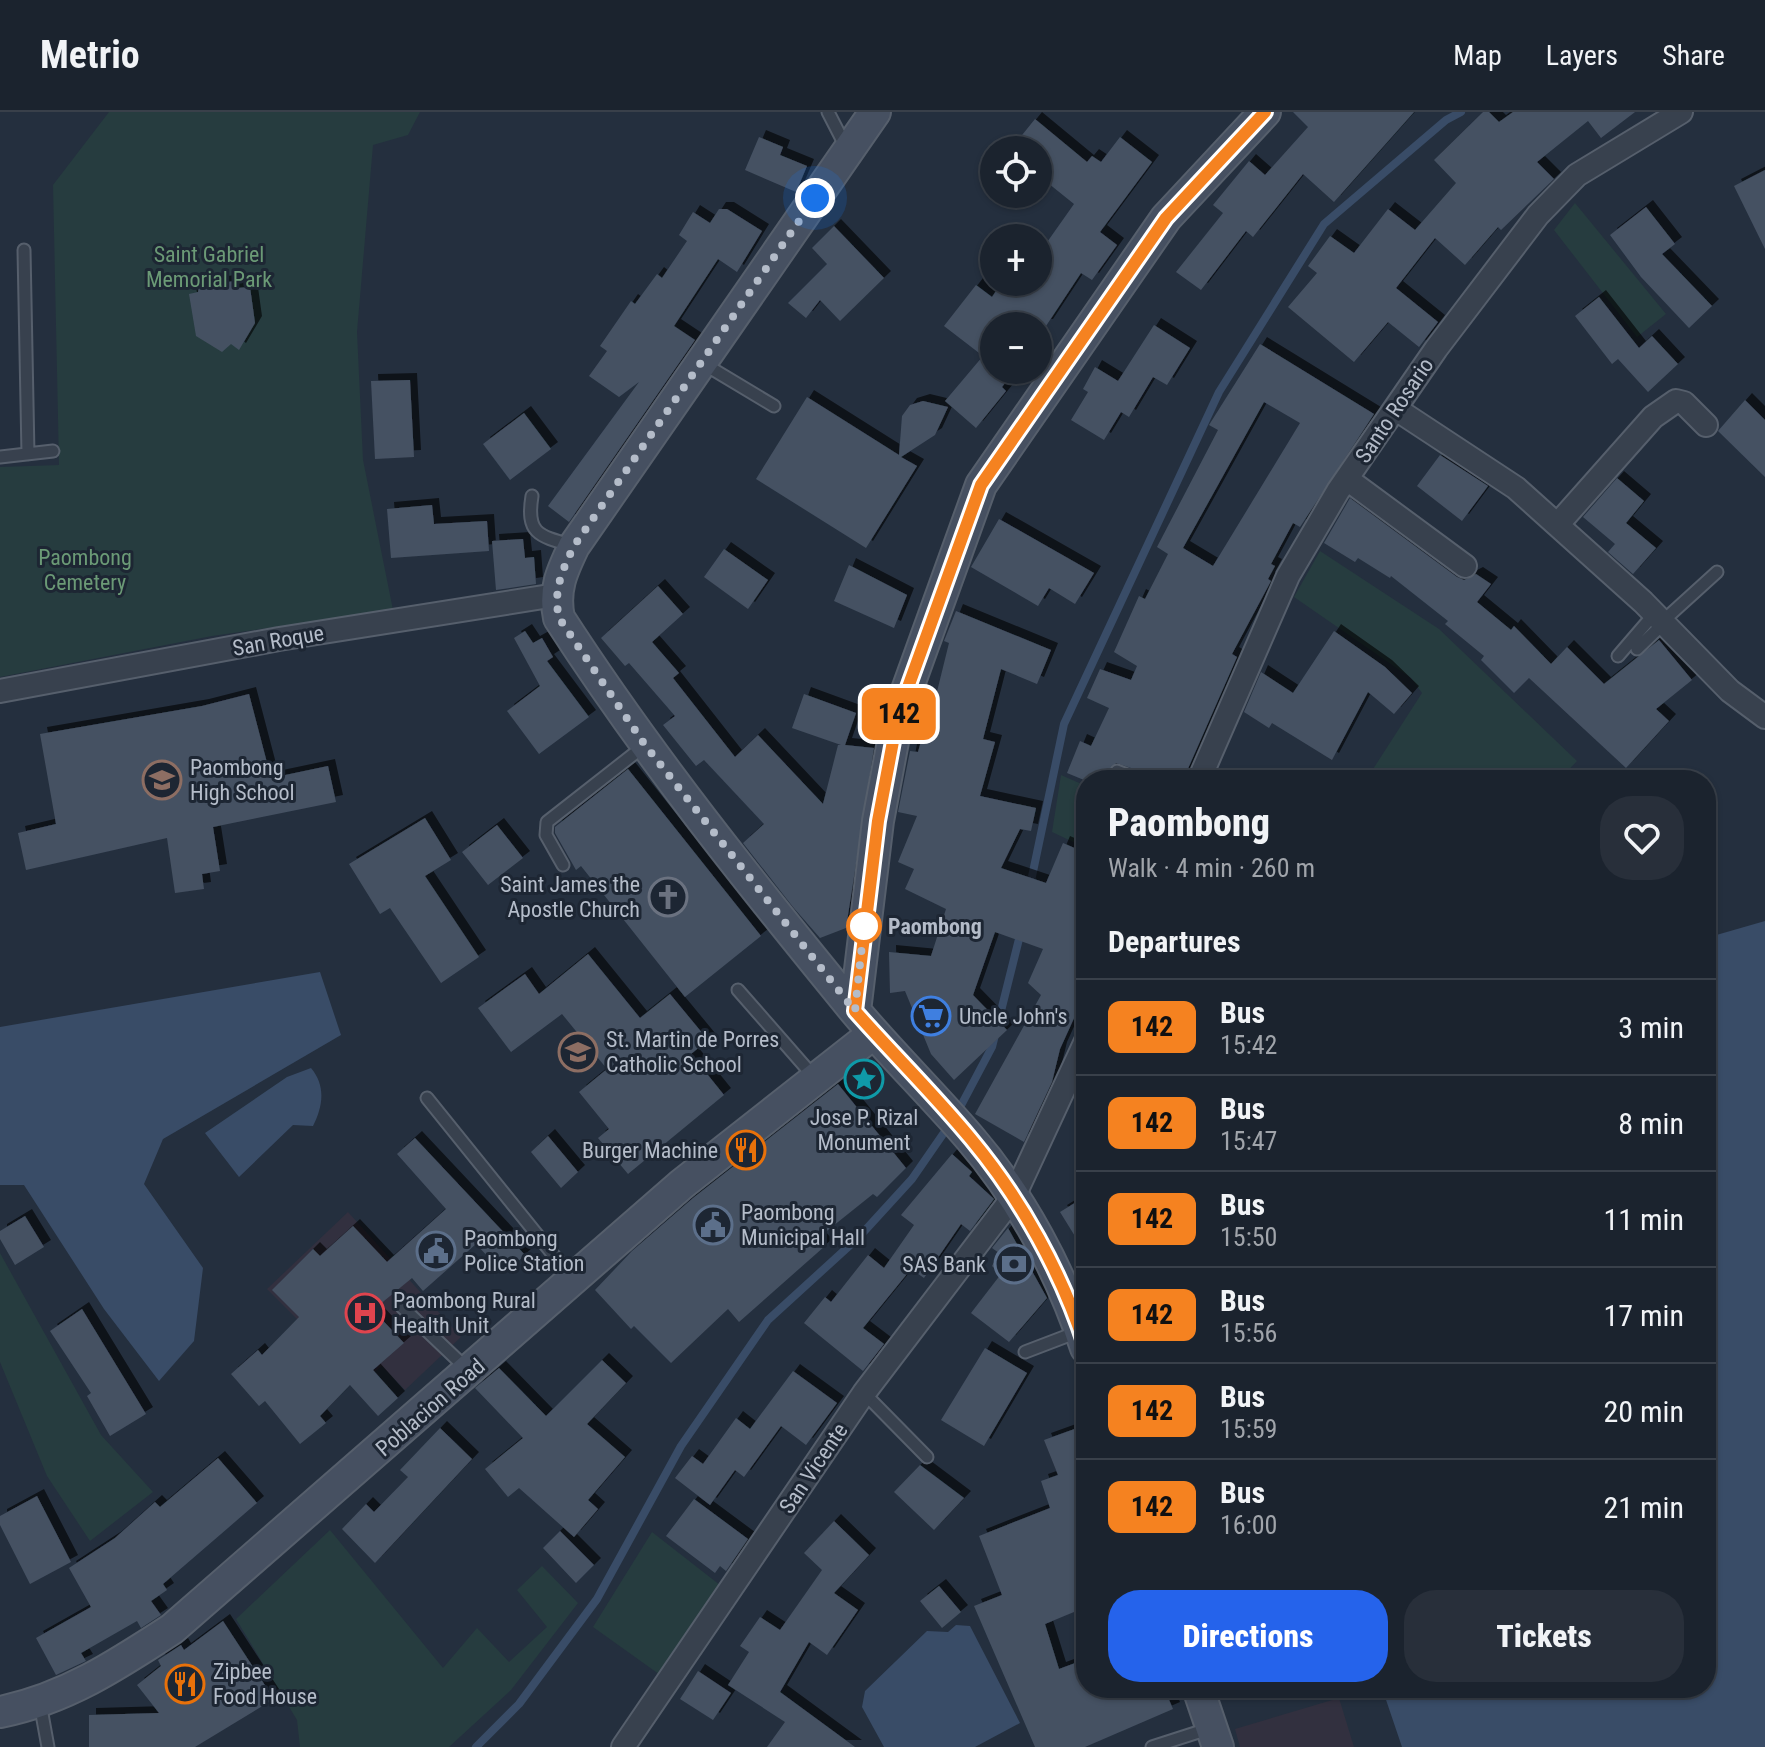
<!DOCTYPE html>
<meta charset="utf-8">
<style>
body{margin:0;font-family:"Roboto Condensed",sans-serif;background:#282f3a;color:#f1f3f6;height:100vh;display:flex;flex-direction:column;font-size:30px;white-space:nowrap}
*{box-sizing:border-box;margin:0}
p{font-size:26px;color:#a0a4aa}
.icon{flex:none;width:44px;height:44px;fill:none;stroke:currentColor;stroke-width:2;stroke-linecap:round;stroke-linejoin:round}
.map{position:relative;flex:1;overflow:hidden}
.sheet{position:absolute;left:1076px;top:658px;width:640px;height:928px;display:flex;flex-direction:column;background:#1b232e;border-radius:32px;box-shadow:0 2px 6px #0004,0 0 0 2px #39404a}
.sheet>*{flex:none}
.badge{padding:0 16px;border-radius:12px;font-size:28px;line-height:52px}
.fabs{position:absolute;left:980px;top:24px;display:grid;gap:16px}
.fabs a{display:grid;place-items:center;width:72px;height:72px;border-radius:50%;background:#1b232e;box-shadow:0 2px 6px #0004,0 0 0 2px #39404a;font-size:40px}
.you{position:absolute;width:40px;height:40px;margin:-20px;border:6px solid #fff;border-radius:50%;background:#1a73e8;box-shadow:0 0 0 12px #1a73e833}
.map>.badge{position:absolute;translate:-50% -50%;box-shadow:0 0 0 4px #fff}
h2{padding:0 32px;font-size:30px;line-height:72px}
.round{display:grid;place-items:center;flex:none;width:84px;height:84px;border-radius:32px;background:#282f3a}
.headline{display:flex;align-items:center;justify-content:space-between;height:136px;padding:0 32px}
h1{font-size:38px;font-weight:800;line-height:60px}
.button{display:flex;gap:16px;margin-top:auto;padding:16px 32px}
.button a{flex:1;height:92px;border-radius:32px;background:#2563eb;color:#fff;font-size:32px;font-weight:800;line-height:92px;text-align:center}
.button a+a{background:#282f3a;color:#f1f3f6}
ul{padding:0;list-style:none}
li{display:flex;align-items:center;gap:24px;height:96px;padding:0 32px;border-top:2px solid #39404a}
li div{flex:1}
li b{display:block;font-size:30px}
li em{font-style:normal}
li .badge{min-width:88px;font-weight:700;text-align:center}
header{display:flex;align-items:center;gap:48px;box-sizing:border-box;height:112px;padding:0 40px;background:#1b232e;border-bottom:2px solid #39404a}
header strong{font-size:38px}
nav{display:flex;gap:44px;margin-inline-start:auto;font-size:28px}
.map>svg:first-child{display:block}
.medical{fill:#32303f}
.green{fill:#263c3f}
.water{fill:#394c67}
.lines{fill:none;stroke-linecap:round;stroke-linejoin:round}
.stream{stroke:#394c67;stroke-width:8}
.building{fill:#455162;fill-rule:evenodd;filter:url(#shadow)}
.lane-casing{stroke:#565f6c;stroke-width:15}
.street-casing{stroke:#565f6c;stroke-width:26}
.secondary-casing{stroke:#565f6c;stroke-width:34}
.lane{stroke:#38414e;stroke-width:11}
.street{stroke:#38414e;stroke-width:22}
.secondary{stroke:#465061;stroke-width:30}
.line-casing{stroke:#fff;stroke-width:18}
.line{stroke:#f58220;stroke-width:12}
.walk{stroke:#b4bcc9;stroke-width:8;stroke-dasharray:0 14.4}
.stop-dot{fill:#fff;stroke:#f58220;stroke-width:4}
.labels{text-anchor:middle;stroke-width:6;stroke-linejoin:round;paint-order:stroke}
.park-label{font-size:22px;fill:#6b9a76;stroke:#1d2633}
.street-label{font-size:22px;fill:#b4bcc9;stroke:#1d2633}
.poi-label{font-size:22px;fill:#b4bcc9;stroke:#1d2633;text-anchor:start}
.stop-label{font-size:22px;font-weight:bold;fill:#b4bcc9;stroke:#1d2633;text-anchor:start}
</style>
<header>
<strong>Metrio</strong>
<nav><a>Map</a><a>Layers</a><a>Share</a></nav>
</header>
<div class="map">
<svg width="1765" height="1635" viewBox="0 0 1765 1635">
<defs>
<filter id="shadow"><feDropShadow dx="7" dy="-7" stdDeviation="0" flood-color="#0009"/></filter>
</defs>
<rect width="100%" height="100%" fill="#242f3e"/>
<path class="medical" d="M348 1100 461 1225 405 1278 382 1254 361 1271 267 1177Z
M1339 1586 1354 1635H1240L1235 1617Z"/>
<path class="green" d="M109 0H420L408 23 373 33 357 220 363 348 393 498 212 524 0 565V355L59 353 53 73Z
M1575 91 1666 202 1637 225 1554 118Z
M1320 439 1439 517 1577 649 1559 668H1366L1422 581 1411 566 1294 485Z
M1061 663 1086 674V736L1052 720Z
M0 1141 101 1323 153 1380 90 1429 47 1364 0 1250Z
M330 1418 443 1556 477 1516 509 1550 547 1515 517 1478 542 1454 578 1491 511 1578 449 1635H300L297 1608 236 1507Z
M652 1420 725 1477 663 1565 593 1515Z"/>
<path class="water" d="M1765 809V1635H1402L1382 1576H1706V826Z
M320 860 341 923 163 1027 144 1072 203 1156 194 1229 159 1269 104 1197 24 1073H0V915Z
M311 956C326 974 323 994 313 1014L293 1013 239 1065 205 1021 287 965Z
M956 1513 970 1514 1020 1611 975 1635H884L862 1595 865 1579 927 1519 948 1520Z"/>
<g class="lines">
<path class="stream" d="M1030 774 1064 612 1219 280 1324 112 1446 8 1461 0
M957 1001 992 935 1021 819
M476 1635 519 1592 597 1487 681 1334 768 1208 859 1125 912 1067 950 1012"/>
</g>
<path class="building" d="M1293 0H1414L1334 90 1303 62 1253 125 1246 119 1201 178 1176 160 1223 101 1213 93 1249 49 1265 63 1308 15Z
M1483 0H1489L1499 10 1513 0H1635L1601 26 1588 9 1537 50 1554 67 1501 118 1498 115 1465 153 1435 126 1396 176 1438 210 1419 235 1388 210 1354 250 1288 195 1317 161 1308 154 1330 124 1354 141 1388 97 1415 118 1456 71 1434 48Z
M1035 7 1087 50 1092 44 1101 50 1120 25 1152 50 1100 120 1117 133 1092 168 1081 161 1046 214H994V258H1015L1002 275 1006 279 976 316 945 289 983 244 944 214 976 173 992 185 1002 170H1038V143L1074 92 1038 63V38H1010Z
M759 25 783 35 780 43 807 54 796 80 745 58Z
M1765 58V137L1734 74Z
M1646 95 1675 132 1662 142 1712 194 1689 216 1641 165 1610 123Z
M719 97H727L762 119 737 160 718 147 674 214 695 228 569 410 548 394 639 270 619 285 589 264 607 239 600 234 631 189 635 192 657 162 662 166 687 129 679 123 693 100 710 111Z
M834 114 884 166 840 209 820 188 806 206 788 191 827 152 812 136Z
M235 169 237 176 250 175 255 211 239 238 231 232 222 240 196 224 189 182 198 180 199 174Z
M1599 185 1639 236 1652 224 1678 252 1648 280 1618 247 1612 252 1575 204Z
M1154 213 1190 236 1167 273 1153 265 1129 305 1121 300 1104 328 1071 308 1088 280 1083 277 1095 255 1118 269Z
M1260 232 1374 302 1300 415 1293 411 1271 452 1275 454 1268 467 1271 469 1232 542 1237 545 1183 668H1148L1143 660 1116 651 1109 660 1117 668H1084L1067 661 1080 629 1091 634 1109 596 1087 586 1100 557 1131 568 1137 554 1114 540 1139 484 1145 487 1168 442 1157 435 1218 318 1209 313ZM1264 290 1300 311 1213 454 1183 436Z
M410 268 414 345 375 347 371 269Z
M807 285 899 343 902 304 910 293 923 289 948 295 935 323 901 345 917 354 866 436 756 367Z
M1745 288 1765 308V365L1718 319Z
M524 301 551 337 510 368 483 332Z
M1440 343 1488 374 1462 409 1417 374Z
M1617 366 1644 389 1626 411 1656 436 1633 462 1608 440 1615 432 1583 405Z
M1350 386 1457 465 1464 468 1476 462 1491 472 1477 490 1511 518 1514 514 1551 552 1567 535 1604 572 1659 528 1692 568 1656 597 1669 609 1626 656 1529 566 1514 581 1481 548 1484 544 1445 512 1448 509 1391 464 1390 466 1358 446 1355 450 1324 431Z
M432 393 434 412 487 409 489 439 391 446 387 397Z
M999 407 1094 461 1075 492 1049 476 1038 494 971 455Z
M523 427 525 446 534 445 536 472 496 478 492 429Z
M724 437 768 468 748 497 704 465Z
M849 453 907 483 894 516 834 489Z
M658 474 683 502 652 530 679 561 673 566 735 645 758 623 823 692 838 633H841L792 616 804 582 856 601 845 633 874 636 846 816 820 826 793 795 743 731 764 712 704 648 696 654 663 613 675 604 629 551 625 554 601 526Z
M956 499 1051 538 1037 572 1001 557 983 627 995 630 980 684 1036 696 1031 719 1020 717 1001 756 1046 771 1063 731 1086 741V896L1080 893 1060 937 1052 970 1024 1030 975 1002 1041 883 1028 871 1043 837 995 820 973 883 1007 918 954 968 931 942 905 879 890 881 889 840 931 844 946 797 905 777 914 757 898 750 917 704 898 700 910 639 918 640 926 611 929 612 949 531 944 529Z
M525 519 533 531 542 526 553 545 547 549 589 605 539 642 507 599 540 574 514 526Z
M1334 519 1385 555 1412 581 1394 602 1368 580 1332 648 1272 611 1269 616 1244 600 1261 560 1293 581Z
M249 582 271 666 328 654 336 690 213 715 220 759 202 762 204 777 175 781 167 726 26 758 18 721 56 712 40 622 202 594Z
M628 657 761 824 685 885 581 754 576 758 555 721V715Z
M425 706 451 748 425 764 479 845 441 871 390 796 380 802 349 752Z
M497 713 523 746 488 773 462 740Z
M588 842 640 906 670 882 708 928 691 942 724 983 628 1062 598 1026 609 1017 579 980 607 957 562 902 511 940 478 896 525 862 539 882Z
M838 972 906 1056 877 1085 873 1082 818 1126 825 1134 739 1210 728 1197 671 1251 634 1214 631 1217 595 1178 632 1139 693 1086Z
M548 1024 578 1060 561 1076 531 1040Z
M415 1026 525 1143 504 1162 476 1132 423 1179 412 1166 373 1198 404 1231 373 1258 398 1286 378 1304 350 1273 320 1304 326 1311 300 1332 265 1289 259 1294 231 1262 258 1238 262 1243 299 1205 272 1178 313 1137 320 1144 353 1114 387 1150 446 1097 397 1042Z
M952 1042 972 1060 969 1064 994 1087 970 1119 961 1112 924 1166 911 1157 863 1216 884 1232 863 1259 804 1211 825 1185 831 1190 868 1143 884 1156 914 1113 901 1103Z
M1086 1084V1142L1060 1100Z
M25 1104 44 1135 15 1153 0 1127V1119Z
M1008 1116 1047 1186 1009 1230 971 1201 1001 1162 992 1154 999 1141 992 1136Z
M82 1197 146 1302 110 1324 87 1284 91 1281 50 1219Z
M985 1236 1027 1261 984 1334 941 1308Z
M602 1248 626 1271 587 1312 625 1345 588 1388 598 1397 574 1425 519 1376 508 1385 485 1357 523 1326 475 1276 499 1256 546 1304Z
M793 1259 837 1291 806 1333 781 1314 744 1365 735 1358 710 1393 675 1366 692 1344 703 1352 736 1306 750 1317Z
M1080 1315 1086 1332V1495L1045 1512 1059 1557 1086 1547V1576H1164L1173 1597 1085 1635H1035L974 1494 1002 1483 979 1424 1050 1396 1041 1369 1058 1363 1044 1328Z
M440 1316 472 1347 375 1451 342 1417 366 1392 374 1400 408 1365 400 1358Z
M218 1346 257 1391 163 1472 167 1478 151 1489 161 1503 141 1516 137 1509 81 1541 86 1549 56 1563 36 1526 91 1495 69 1456 115 1426 155 1390 160 1395Z
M920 1353 964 1386 934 1418 894 1380Z
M37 1384 71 1450 30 1472 0 1413V1404Z
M694 1387 748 1427 726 1459 720 1454 715 1461 666 1424Z
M834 1409 869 1443 834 1481 858 1498 827 1543 809 1530 780 1580 855 1635H767L785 1610 728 1573 749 1540 740 1534 760 1505 780 1518 822 1458 804 1441Z
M560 1419 594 1453 576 1471 543 1436Z
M939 1474 961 1500 942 1516 920 1489Z
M223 1509 274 1587 195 1635H89V1603L159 1601 137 1573 161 1554 158 1548 181 1533 184 1538Z
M698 1559 731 1581 713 1608 680 1587Z"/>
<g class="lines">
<defs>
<path id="lane" d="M828 0 846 35
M24 138 28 342
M704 252 774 294
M0 345 53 339
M532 384C526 421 538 424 571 433
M1663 509 1717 460
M1637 537 1664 511
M1618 544 1655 501
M1117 659 1140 668
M563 753 546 723 547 710 644 634
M738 878 815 966
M427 986 572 1166
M402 1195 467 1257
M1025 1240 1080 1219
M864 1281 927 1345
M40 1591 48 1635
M1152 1635 1211 1616"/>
<path id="street" d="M1396 297 1516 376 1643 490 1730 579 1765 605
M1347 367 1465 454
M1558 412 1653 305 1676 289 1684 291 1706 313
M0 579 279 527 556 483
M1199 668 1288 464 1338 379 1436 237 1538 103 1577 63 1681 0
M623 1635 864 1281 1014 1084 1086 929"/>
<path id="secondary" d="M875 0 574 434C562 459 553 478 559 506 648 644 751 772 855 899 891 942 932 982 969 1025 1021 1085 1061 1160 1086 1236
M855 899 878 709 898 603 981 373 1166 106 1265 0
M1198 1576 1218 1635
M0 1600C65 1587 117 1553 172 1517L682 1072 874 921"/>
</defs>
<use href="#lane" class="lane-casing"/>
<use href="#street" class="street-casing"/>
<use href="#secondary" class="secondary-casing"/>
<use href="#lane" class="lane"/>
<use href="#street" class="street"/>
<use href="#secondary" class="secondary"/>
</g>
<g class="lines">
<defs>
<path id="line" d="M1086 1236C1062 1161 1021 1087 971 1027 934 982 893 942 855 899L878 709 898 603 981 373 1166 106 1265 0"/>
</defs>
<use href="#line" class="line-casing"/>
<use href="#line" class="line"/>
<path class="walk" d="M815 86 574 434C562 459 553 478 559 506L645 633 855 899 864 814"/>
</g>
<defs>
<symbol id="school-ring" viewBox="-11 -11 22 22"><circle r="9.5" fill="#1d2633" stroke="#8d6e63" stroke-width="1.5"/><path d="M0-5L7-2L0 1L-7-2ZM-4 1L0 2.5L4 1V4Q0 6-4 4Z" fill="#8d6e63"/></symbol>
<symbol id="church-ring" viewBox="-11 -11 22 22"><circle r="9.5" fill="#1d2633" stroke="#6b7280" stroke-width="1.5"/><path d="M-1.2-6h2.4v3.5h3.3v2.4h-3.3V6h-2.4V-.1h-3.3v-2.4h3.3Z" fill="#6b7280"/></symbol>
<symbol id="supermarket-ring" viewBox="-11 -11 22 22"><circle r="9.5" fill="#1d2633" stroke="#3f7fe0" stroke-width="1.5"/><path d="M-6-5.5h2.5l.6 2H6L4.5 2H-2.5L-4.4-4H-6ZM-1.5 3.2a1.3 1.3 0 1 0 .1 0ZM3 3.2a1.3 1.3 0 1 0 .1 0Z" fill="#3f7fe0"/></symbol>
<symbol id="sight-ring" viewBox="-11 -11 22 22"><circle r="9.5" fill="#1d2633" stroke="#0f9aa8" stroke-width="1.5"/><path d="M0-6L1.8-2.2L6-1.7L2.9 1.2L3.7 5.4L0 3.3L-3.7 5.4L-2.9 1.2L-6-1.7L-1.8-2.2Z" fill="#0f9aa8"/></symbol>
<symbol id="restaurant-ring" viewBox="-11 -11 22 22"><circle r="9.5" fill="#1d2633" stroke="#e8710a" stroke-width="1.5"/><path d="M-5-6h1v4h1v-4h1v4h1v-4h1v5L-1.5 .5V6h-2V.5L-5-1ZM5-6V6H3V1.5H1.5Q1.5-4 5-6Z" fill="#e8710a"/></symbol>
<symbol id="civic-ring" viewBox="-11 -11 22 22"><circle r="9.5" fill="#1d2633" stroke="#5c6f8a" stroke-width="1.5"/><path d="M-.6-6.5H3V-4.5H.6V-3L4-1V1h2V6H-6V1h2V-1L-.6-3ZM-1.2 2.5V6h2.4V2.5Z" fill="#5c6f8a"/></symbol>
<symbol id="bank-ring" viewBox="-11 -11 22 22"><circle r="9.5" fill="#1d2633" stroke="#5c6f8a" stroke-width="1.5"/><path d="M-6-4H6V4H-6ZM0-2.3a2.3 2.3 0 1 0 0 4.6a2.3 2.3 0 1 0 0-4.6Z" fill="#5c6f8a"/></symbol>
<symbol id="hospital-ring" viewBox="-11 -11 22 22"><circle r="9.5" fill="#1d2633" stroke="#e0444e" stroke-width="1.5"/><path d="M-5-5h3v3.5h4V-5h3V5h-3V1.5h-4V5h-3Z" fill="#e0444e"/></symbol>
</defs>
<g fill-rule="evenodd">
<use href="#school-ring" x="140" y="646" width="44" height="44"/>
<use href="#church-ring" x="646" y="763" width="44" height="44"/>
<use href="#supermarket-ring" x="909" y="882" width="44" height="44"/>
<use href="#school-ring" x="556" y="918" width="44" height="44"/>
<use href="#sight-ring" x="842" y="945" width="44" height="44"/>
<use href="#restaurant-ring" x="724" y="1016" width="44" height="44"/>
<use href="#civic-ring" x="691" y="1091" width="44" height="44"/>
<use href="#civic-ring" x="414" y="1117" width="44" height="44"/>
<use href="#bank-ring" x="992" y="1130" width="44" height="44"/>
<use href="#hospital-ring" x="343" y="1179" width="44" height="44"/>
<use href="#restaurant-ring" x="163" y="1550" width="44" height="44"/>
</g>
<circle class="stop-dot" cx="864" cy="814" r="16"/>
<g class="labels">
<g class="park-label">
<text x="209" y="150">Saint Gabriel<tspan x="209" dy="25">Memorial Park</tspan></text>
<text x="85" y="453">Paombong<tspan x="85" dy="25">Cemetery</tspan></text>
</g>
<g class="street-label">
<text transform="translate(1394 298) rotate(-56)" y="8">Santo Rosario</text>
<text transform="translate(278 528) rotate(-10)" y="8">San Roque</text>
<text transform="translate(430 1295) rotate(-41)" y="8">Poblacion Road</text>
<text transform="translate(813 1356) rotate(-56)" y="8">San Vicente</text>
</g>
<g class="poi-label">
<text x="190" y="663">Paombong<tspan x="190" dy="25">High School</tspan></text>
<text x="640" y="780" text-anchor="end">Saint James the<tspan x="640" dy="25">Apostle Church</tspan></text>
<text x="959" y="912">Uncle John's</text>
<text x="606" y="935">St. Martin de Porres<tspan x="606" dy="25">Catholic School</tspan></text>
<text x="864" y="1013" text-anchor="middle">Jose P. Rizal<tspan x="864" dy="25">Monument</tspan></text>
<text x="718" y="1046" text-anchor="end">Burger Machine</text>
<text x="741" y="1108">Paombong<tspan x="741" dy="25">Municipal Hall</tspan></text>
<text x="464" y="1134">Paombong<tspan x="464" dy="25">Police Station</tspan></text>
<text x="986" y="1160" text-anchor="end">SAS Bank</text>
<text x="393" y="1196">Paombong Rural<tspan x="393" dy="25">Health Unit</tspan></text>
<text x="213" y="1567">Zipbee<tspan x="213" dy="25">Food House</tspan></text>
</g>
<g class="stop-label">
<text x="888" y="822">Paombong</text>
</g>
</g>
</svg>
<div class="fabs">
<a><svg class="icon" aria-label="locate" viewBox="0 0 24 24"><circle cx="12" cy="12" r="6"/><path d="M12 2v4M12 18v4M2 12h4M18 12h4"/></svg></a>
<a>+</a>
<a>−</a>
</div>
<div class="you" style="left:815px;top:86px"></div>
<b class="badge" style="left:899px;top:602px;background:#f58220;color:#111">142</b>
<section class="sheet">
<div class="headline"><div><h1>Paombong</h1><p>Walk · 4 min · 260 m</p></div><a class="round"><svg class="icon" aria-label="heart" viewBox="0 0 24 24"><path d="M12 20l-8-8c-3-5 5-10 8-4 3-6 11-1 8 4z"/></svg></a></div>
<h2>Departures</h2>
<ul>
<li><span class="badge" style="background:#f58220;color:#111">142</span><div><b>Bus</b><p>15:42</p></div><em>3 min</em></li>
<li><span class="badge" style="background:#f58220;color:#111">142</span><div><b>Bus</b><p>15:47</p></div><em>8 min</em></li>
<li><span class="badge" style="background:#f58220;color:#111">142</span><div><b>Bus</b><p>15:50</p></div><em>11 min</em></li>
<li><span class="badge" style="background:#f58220;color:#111">142</span><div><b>Bus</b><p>15:56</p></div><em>17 min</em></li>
<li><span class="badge" style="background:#f58220;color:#111">142</span><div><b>Bus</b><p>15:59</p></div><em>20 min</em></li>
<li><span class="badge" style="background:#f58220;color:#111">142</span><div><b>Bus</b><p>16:00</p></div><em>21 min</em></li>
</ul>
<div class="button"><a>Directions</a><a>Tickets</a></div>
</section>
</div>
